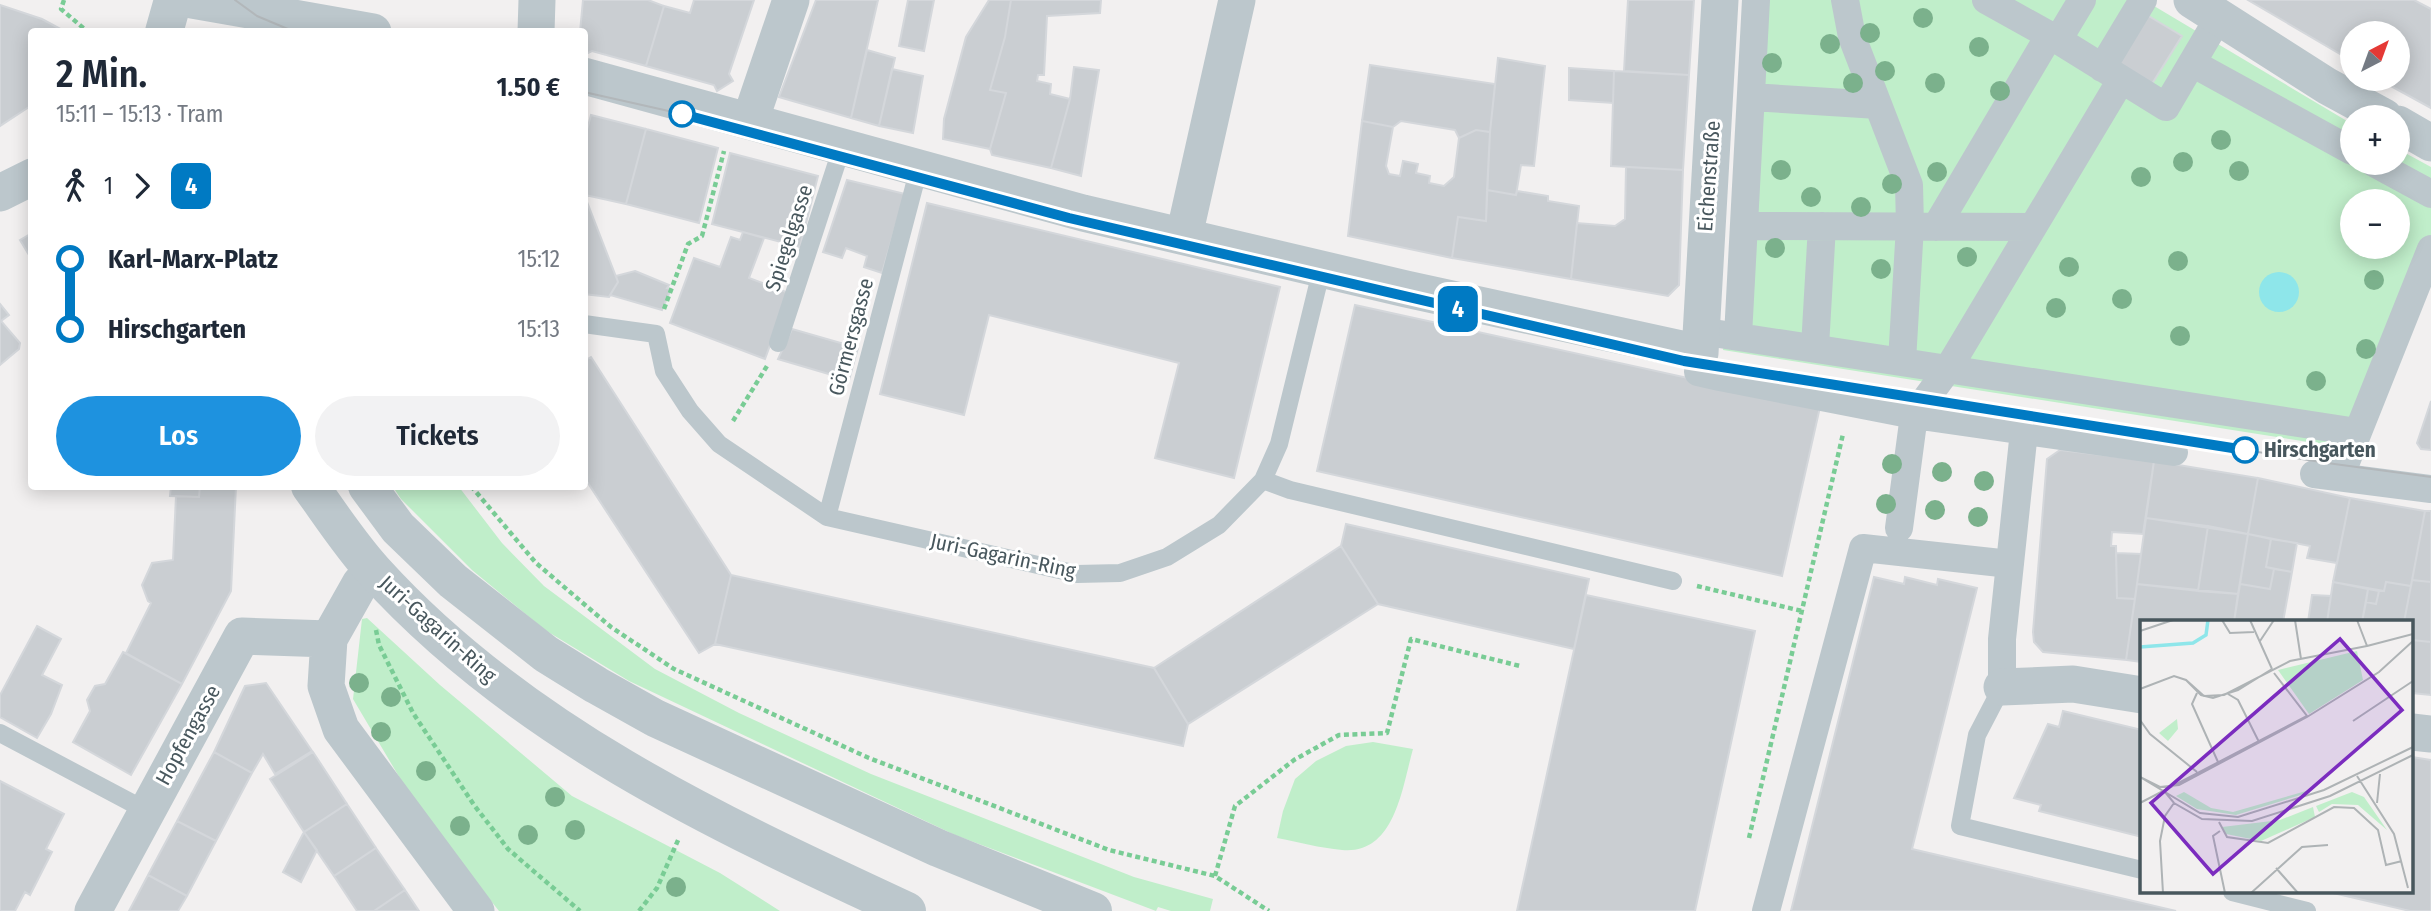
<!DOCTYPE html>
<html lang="de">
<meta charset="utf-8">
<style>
body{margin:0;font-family:"Fira Sans Condensed",sans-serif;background:#f2f2f3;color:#1f2937;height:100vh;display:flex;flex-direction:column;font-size:26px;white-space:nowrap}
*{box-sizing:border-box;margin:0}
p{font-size:23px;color:#747a83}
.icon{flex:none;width:38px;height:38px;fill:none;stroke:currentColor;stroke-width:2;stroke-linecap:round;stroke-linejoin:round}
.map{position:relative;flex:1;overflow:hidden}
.drawer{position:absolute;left:28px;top:28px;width:560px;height:462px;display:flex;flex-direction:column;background:#fff;border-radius:7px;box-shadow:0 4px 18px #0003}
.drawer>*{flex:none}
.badge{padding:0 14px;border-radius:10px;font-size:24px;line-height:46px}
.needle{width:46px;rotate:41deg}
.fabs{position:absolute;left:2340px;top:21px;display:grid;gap:14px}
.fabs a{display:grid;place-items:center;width:70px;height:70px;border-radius:50%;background:#fff;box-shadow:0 4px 18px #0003;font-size:35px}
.map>.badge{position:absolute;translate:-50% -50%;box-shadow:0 0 0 4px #fff}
.legs{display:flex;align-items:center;gap:10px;height:77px;padding:0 28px;font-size:23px}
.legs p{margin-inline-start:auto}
.head{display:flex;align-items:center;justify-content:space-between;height:119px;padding:0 28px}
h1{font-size:38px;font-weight:600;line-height:52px}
.primary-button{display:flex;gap:14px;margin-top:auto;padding:14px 28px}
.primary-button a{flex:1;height:80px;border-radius:42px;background:#1e92df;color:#fff;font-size:28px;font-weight:600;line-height:80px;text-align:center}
.primary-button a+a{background:#f2f2f3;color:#1f2937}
ul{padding:0 28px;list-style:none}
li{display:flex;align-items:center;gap:24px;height:70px;font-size:26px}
li i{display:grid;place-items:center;width:10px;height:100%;margin:0 9px;background:currentColor}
li i::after{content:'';width:18px;height:18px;margin:-9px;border:5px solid;border-radius:50%;background:#fff}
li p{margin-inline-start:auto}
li:first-child i{background:linear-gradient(#0000 50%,currentColor 0)}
li:last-child i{background:linear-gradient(currentColor 50%,#0000 0)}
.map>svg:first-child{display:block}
.green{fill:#c0eeca;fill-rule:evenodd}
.water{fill:#8ee6ea}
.building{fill:#caced2;stroke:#d4d7db;stroke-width:2}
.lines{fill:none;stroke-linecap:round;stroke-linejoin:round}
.path{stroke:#79cc95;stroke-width:4.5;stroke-dasharray:5 3.5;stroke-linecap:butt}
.service{stroke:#bcc7cc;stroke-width:18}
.pedestrian{stroke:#bcc7cc;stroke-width:28}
.minor{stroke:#bcc7cc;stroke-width:37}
.tertiary{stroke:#bcc7cc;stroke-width:38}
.tram{stroke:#b2b7ba;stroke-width:2}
.tree{fill:#7bb18c}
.line-1-casing{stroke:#fff;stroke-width:16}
.line-1{stroke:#007ac3;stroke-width:10}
.stop-1-dot{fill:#fff;stroke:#007ac3;stroke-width:3.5}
.labels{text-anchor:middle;stroke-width:6;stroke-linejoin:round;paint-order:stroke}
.street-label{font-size:21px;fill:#48575d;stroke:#fff}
.stop-label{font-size:21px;font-weight:bold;fill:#48575d;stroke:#fff;text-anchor:start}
.inset-river{fill:none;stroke:#8ee6ea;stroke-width:3.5}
.inset-road{fill:none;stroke:#aeb3b5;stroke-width:2}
.view{fill:#7b2cbf;fill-opacity:0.15;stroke:#7b2cbf;stroke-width:3.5}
.inset-edge{fill:none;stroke:#48575d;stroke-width:3.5}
</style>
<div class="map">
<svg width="2431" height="911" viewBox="0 0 2431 911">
<rect width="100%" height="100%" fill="#f2f0f0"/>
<path class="green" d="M1762 0H2144L2352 124V163H2398V149L2431 167V242L2340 447 1723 350 1735 276ZM2352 201H2398V247H2352Z
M393 487H459L502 543 544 586 655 669 739 713 871 774 1134 877 1213 899 1210 911H1171L1158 907 1156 911 955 835 629 681 545 630 472 570 401 499Z
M367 618 440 685 572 796 720 873 780 911H499L417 807 353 699 362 619Z
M1373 742 1413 749C1402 788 1395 855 1342 850 1320 848 1298 842 1277 838L1283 811 1295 779 1316 761 1346 746Z"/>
<path class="water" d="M2259 292a20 20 0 1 1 40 0a20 20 0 1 1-40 0Z"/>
<path class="building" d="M583 0H648L664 6 646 66 592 51 584 55V32H580Z
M694 0H754L729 74 733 81 717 91 714 85 646 66 664 6 690 13Z
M816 0H878L851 118 779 97Z
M908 0H934L924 51 899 46Z
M989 0H1011L1005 37 990 90 1006 93 990 149 943 139 944 119 966 37Z
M1011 0H1101L1100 13 1047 16 1044 75H1038L1037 81 1051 84 1050 94 1070 99 1051 168 992 155 990 149 1006 93 990 90 1005 37Z
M1628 0H1694L1689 75 1624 71Z
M2248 0H2414L2431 9V108L2378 79H2398V33H2352V61Z
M0 5 42 19 66 32H32V105L0 126Z
M2142 12 2182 36 2150 87 2111 63Z
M867 50 895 58 879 126 851 118Z
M1498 58 1545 66 1534 166 1521 165 1516 195 1487 190 1490 132Z
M1370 65 1495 84 1490 132 1476 130 1459 138 1455 130 1401 121 1393 127 1362 121Z
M1074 67 1099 70 1081 176 1051 168 1070 99Z
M1569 68 1614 71 1613 103 1569 100Z
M892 69 923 76 913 133 879 126Z
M1614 71 1689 75 1683 170 1611 166Z
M591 115 646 129 626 204 585 195 584 141Z
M1362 121 1393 127 1386 166 1389 174 1400 176 1403 161 1418 164 1416 173 1430 176 1429 183 1444 186 1454 177 1459 138 1476 130 1490 132 1486 221 1458 217 1452 258 1348 236Z
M646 129 718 148 699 223 626 204Z
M730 153 818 176 800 247 712 224Z
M1626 167 1683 170 1679 285 1668 296 1571 279 1577 223 1615 226 1625 219Z
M847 180 905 194 882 273 864 267 867 256 846 248 842 258 823 252Z
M1487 190 1516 195 1517 191 1548 196V201L1579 206 1571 279 1452 258 1458 217 1486 221Z
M584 194 618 282 609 297 584 294Z
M927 203 1280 287 1234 478 1155 458 1179 363 989 315 964 415 880 394Z
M743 232 764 238 749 278 789 293 765 359 670 323 694 258 720 267 731 237 740 240Z
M32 233V260L20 240Z
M635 271 669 285 667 288 671 289 662 310 610 295 618 282 616 276Z
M0 304 9 315 1 321 20 343 19 349 0 365Z
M1355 305 1820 407 1782 576 1317 471Z
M792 329 858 348 849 380 778 359Z
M591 357 731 575 715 644 699 653 584 477V361Z
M2431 401V450L2421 449 2417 443Z
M2060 450 2154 461 2143 534 2112 532 2111 546H2116L2117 598 2135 599 2126 660 2043 652 2034 642 2033 632 2047 459Z
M2154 461 2258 478 2248 534 2146 518Z
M2258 478 2350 498 2337 563 2307 558 2310 546 2248 534Z
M171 486H200L199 497 170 496Z
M200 486H236L231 591 182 684 126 653 151 603 148 601 142 585 152 563 173 560 176 496 199 497Z
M2350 498 2425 511 2411 586 2386 582 2384 591 2333 582Z
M2425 511H2431V582L2412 580Z
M2146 518 2208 526 2198 591 2137 584Z
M1346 524 1589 579 1574 649 1378 604 1341 546Z
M2208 526 2248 534 2238 594 2198 591Z
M2248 534 2271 539 2266 567 2274 569 2270 589 2240 584Z
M2271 539 2297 543 2292 572 2266 567Z
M1341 546 1378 604 1188 724 1154 668Z
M2116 553 2141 554 2135 599 2117 598Z
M2274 569 2292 572 2283 622H2234L2240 584 2270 589Z
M731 575 1154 668 1188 724 1183 746 715 644Z
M1874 577 1904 584 1905 577 1937 585 1938 579 1977 588 1912 849 2176 911H1791Z
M2412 580 2431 582V642L2412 640V622H2404Z
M2333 582 2368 589 2362 622H2327Z
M2386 582 2411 586 2404 622H2362L2366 602 2376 604 2379 591H2384Z
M2137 584 2238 594 2234 622H2142V662L2126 660Z
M2368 589 2379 591 2376 604 2366 602Z
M1586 595 1755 631 1695 911H1517Z
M2312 595 2331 596 2327 622H2308Z
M37 626 61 639 42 675 62 685 51 714 37 738 0 717V695Z
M2412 640 2431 642V695L2412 693Z
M123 652 182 684 131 775 73 742 90 711 87 700 95 686 105 684Z
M266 683 312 751 275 774 263 754 252 773 214 752 245 686Z
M2063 711 2142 730V837L2039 811 2041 805 2014 798 2048 724 2059 727Z
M214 752 252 773 216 841 177 821Z
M313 752 347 804 304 832 270 779Z
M2412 757 2431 760V911H2410L2329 892H2412Z
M0 781 64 814 46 849 52 852 30 895 25 892 15 911H0Z
M347 804 376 848 334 876 304 832Z
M177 821 216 841 187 896 148 875Z
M304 832 317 850 301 882 283 872Z
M376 848 405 890 374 911H357L334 876Z
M148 875 187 896 178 911H129Z
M405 890 419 911H374Z"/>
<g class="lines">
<path class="path" d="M64 0 61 9 88 32
M664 309 688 244 702 236 724 151
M733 421 767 366
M471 486 536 563 611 627 674 669 869 758 1109 850 1215 876 1269 911
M1697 586 1802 611
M376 630 379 645 413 713 474 805 508 849 580 911
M1749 838 1843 434
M1215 876 1235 806 1294 760 1339 735 1387 733 1411 639 1520 666
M639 911 657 888 679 838"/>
<path class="service" d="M584 324 656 334 664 371 690 411 719 444 827 517 1077 574 1120 573 1167 557 1219 525 1263 480 1279 444 1322 268
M778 343 842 147
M1263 480 1290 490 1673 581
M827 517 919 168
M2002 687 1977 735 1960 826 2142 870
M0 733 147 811
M2232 892 2307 911"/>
<path class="pedestrian" d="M1845 0 1852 37 1909 185 1910 226 1902 361
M1986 0 2058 40 2166 107 2219 17
M2058 40 2082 0
M2192 63 2352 151
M2102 68 2143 0
M1751 97 1878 105
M2374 163 2431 194
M1744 226 2032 227
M1936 227 2049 36
M1700 331 2357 432
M1738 336 1756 0
M1815 347 1822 226
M1700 353 1698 372 1720 377 1914 415 2174 452
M2314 474 2431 489
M2340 477 2431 249
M1899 528 1914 415 1948 369 2121 80
M2002 687V639L2024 431
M1766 911 1863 548 2010 564"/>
<path class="minor" d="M192 0 373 32
M2192 0 2327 86 2384 117
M536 32 537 0
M584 76 1083 213 1406 289 1700 353 1720 0
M750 121 791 0
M2398 124 2431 143
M0 193 32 177
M1184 236 1237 0
M372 570 360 584 329 639 326 686 341 729 476 911
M2002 687 2073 684 2142 695
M2412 732 2431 734
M93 911 242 636 329 639"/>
<path class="tertiary" d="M164 32 173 0
M310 486C331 515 351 546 374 571 519 731 715 822 907 911
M367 486 398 528 453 581 546 654 596 685 655 718 938 848 1093 911"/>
<path class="tram" d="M235 0 257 16 295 32
M584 92 682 114 1069 218 1684 361 2327 463 2431 477"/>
</g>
<g class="tree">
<circle cx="1923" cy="18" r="10"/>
<circle cx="1870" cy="33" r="10"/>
<circle cx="1830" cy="44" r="10"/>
<circle cx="1979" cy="47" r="10"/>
<circle cx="1772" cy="63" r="10"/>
<circle cx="1885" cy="71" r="10"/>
<circle cx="1853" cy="83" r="10"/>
<circle cx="1935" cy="83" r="10"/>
<circle cx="2000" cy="91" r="10"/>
<circle cx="2221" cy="140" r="10"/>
<circle cx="2183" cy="162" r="10"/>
<circle cx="1781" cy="170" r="10"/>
<circle cx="2239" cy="171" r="10"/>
<circle cx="1937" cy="172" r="10"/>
<circle cx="2141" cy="177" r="10"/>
<circle cx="1892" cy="184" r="10"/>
<circle cx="1811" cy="197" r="10"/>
<circle cx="1861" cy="207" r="10"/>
<circle cx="1775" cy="248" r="10"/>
<circle cx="1967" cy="257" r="10"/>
<circle cx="2178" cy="261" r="10"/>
<circle cx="2069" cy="267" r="10"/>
<circle cx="1881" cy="269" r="10"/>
<circle cx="2374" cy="280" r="10"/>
<circle cx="2122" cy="299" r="10"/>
<circle cx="2056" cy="308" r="10"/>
<circle cx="2180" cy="336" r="10"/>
<circle cx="2366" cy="349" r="10"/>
<circle cx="2316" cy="381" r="10"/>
<circle cx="1892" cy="464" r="10"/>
<circle cx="1942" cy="472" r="10"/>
<circle cx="1984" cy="481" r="10"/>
<circle cx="1886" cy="504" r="10"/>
<circle cx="1935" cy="510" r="10"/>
<circle cx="1978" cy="517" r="10"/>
<circle cx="359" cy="683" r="10"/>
<circle cx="391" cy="697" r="10"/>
<circle cx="381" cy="732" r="10"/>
<circle cx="426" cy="771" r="10"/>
<circle cx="555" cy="797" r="10"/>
<circle cx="460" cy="826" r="10"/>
<circle cx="575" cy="830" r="10"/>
<circle cx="528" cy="835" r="10"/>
<circle cx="676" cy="887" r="10"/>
</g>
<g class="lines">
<defs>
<path id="line-1" d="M682 114 1069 218 1684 361 2245 450"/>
</defs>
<use href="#line-1" class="line-1-casing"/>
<use href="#line-1" class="line-1"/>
</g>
<g class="stop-1-dot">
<circle cx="682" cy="114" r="12"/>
<circle cx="2245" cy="450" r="12"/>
</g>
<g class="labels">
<g class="street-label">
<text transform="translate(1709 176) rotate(-86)" y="7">Eichenstraße</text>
<text transform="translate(789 238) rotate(-72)" y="7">Spiegelgasse</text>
<text transform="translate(851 337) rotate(-75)" y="7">Görmersgasse</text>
<text transform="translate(1003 556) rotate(12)" y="7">Juri-Gagarin-Ring</text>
<text transform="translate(438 629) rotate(42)" y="7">Juri-Gagarin-Ring</text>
<text transform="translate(188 735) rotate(-61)" y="7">Hopfengasse</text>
</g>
<g class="stop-label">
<text x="2264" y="457">Hirschgarten</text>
</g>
</g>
<g transform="translate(2140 620)">
<rect width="273" height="273" fill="#f2f0f0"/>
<path d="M217 31 223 60 169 94 138 50ZM37 99 38 109 28 121 19 113ZM166 171 167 173 96 195 57 189 36 176 44 172 71 188 93 192ZM212 172 224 177 247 210 218 185 192 184 179 192 176 186ZM173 187 175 197 121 221 86 214 82 207 140 200Z" fill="#c0eeca"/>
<path class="inset-river" d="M0 27 53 23 66 15 68 0"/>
<path class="inset-road" d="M82 0 90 13 114 12M110 0 132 49M155 0 161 39M0 11 33 0M120 21 134 0M227 26 273 14M0 69 34 56 46 60 64 76 84 75 150 41 227 26 217 0M0 69 34 56 46 60 61 75 73 78 98 70 132 49M57 73 52 84 78 142M88 74 98 80 119 122M0 100 10 114 57 152M213 101 273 61M217 156 254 214 268 268M0 157 60 193 98 197 184 170 273 127M0 157 20 167 39 165 167 97 239 52 273 21M25 172 34 183 62 199 112 201 190 176 273 135M0 183 167 96 134 53M237 183 240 154M79 202 87 217 128 223 194 187 214 188 238 210 246 245 262 241M80 211 73 216 85 273M136 248 158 273M23 273 20 221 25 196 34 183M111 273 162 227 188 225"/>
<path class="view" d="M200 19 262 90 73 254 11 183Z"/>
<rect width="273" height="273" class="inset-edge"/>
</g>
</svg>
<div class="fabs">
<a><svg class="needle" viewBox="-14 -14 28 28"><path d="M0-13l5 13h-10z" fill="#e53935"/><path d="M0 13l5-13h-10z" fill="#747a83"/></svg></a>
<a>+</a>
<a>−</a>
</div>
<b class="badge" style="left:1458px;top:309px;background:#007ac3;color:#fff">4</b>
<section class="drawer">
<div class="head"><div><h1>2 Min.</h1><p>15:11 – 15:13 · Tram</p></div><b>1.50 €</b></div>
<div class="legs"><svg class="icon" aria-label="walk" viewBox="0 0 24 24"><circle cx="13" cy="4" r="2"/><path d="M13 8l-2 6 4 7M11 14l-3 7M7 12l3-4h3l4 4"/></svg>1<svg class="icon" aria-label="forward" viewBox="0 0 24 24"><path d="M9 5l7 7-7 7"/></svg><b class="badge" style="background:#007ac3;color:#fff">4</b></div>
<ul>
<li><i style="color:#007ac3"></i><b>Karl-Marx-Platz</b><p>15:12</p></li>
<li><i style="color:#007ac3"></i><b>Hirschgarten</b><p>15:13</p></li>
</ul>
<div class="primary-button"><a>Los</a><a>Tickets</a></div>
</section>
</div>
